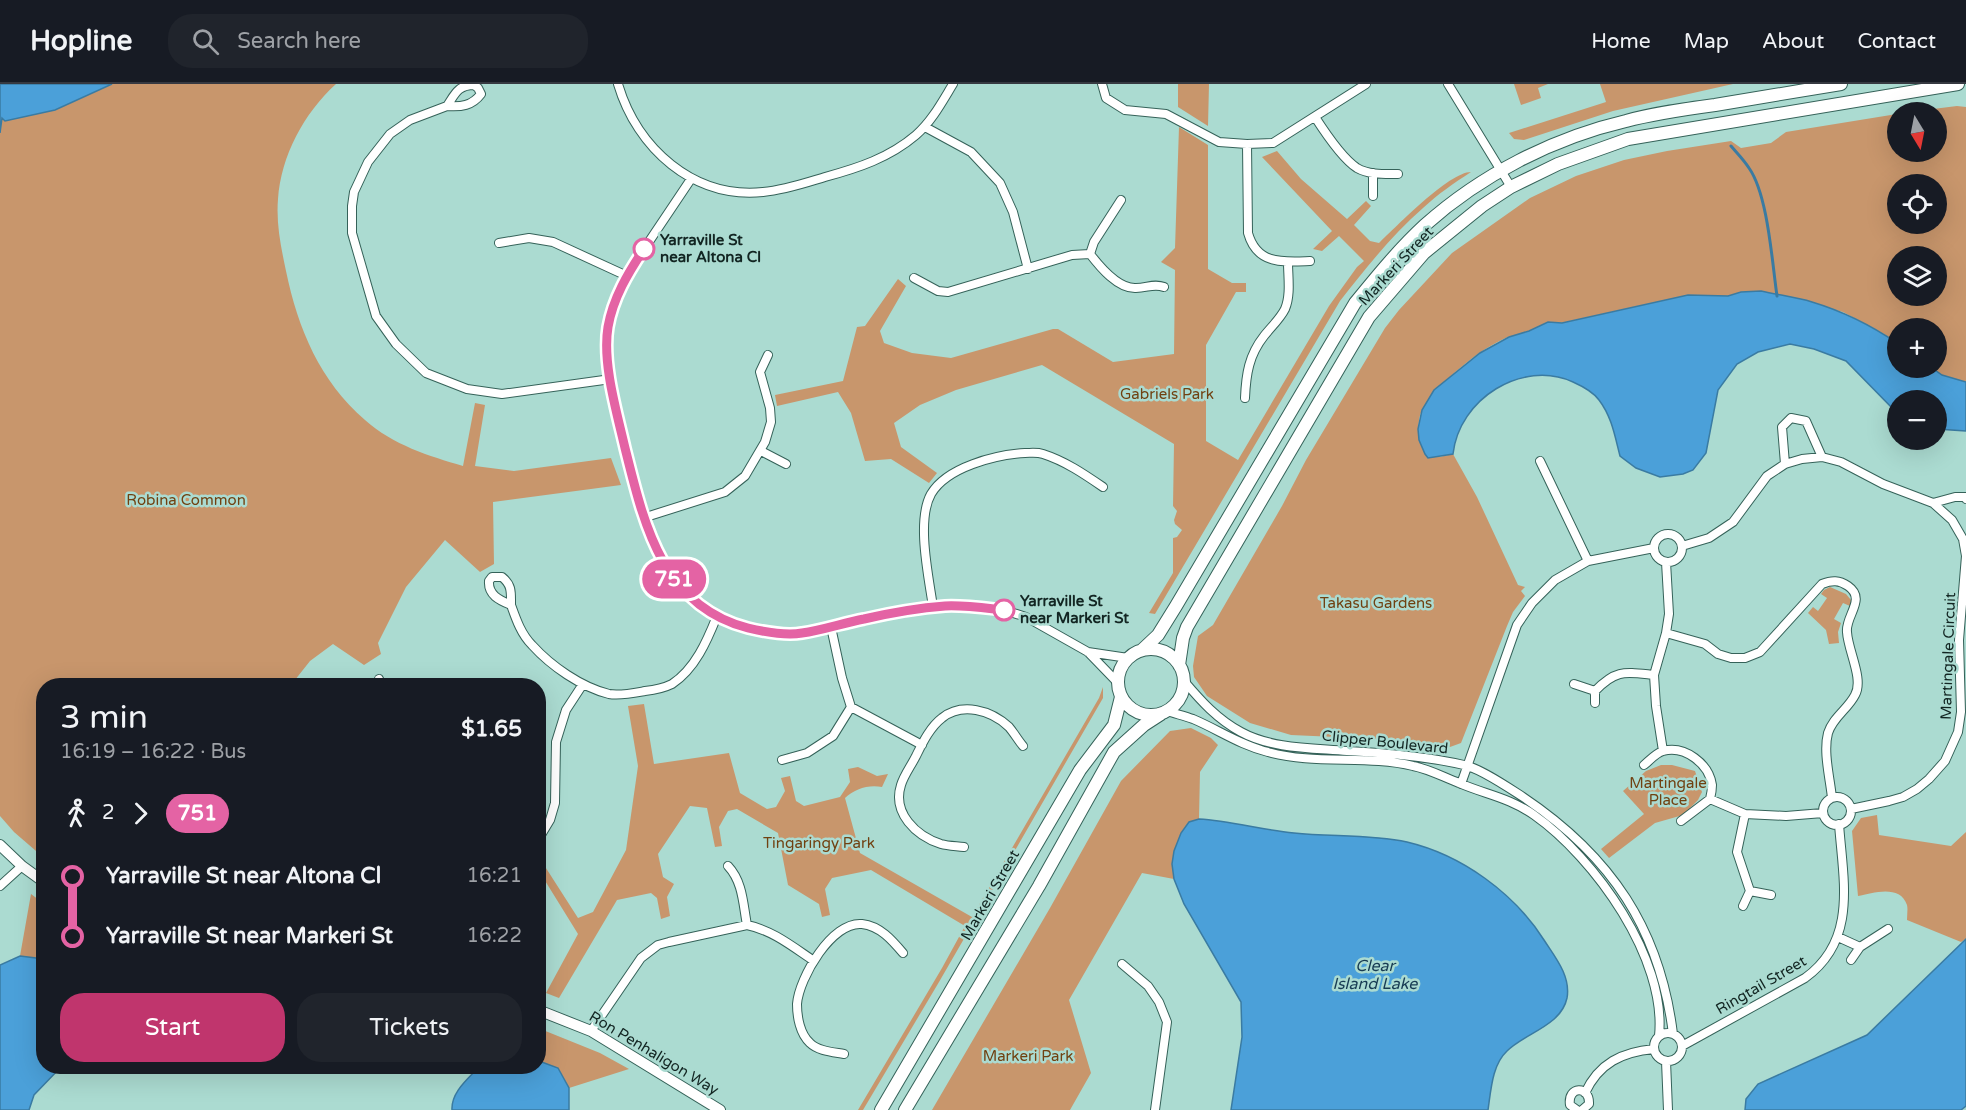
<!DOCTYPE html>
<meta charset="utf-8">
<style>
body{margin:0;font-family:"Varela Round",sans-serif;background:#20242c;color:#f1f3f6;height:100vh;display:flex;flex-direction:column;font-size:22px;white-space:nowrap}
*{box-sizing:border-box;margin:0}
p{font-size:20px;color:#9ea1a6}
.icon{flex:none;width:33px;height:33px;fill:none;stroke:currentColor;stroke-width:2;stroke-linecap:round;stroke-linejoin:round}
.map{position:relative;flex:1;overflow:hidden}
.side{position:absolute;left:36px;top:594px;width:510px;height:396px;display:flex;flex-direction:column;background:#171b24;border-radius:24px;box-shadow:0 6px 24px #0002}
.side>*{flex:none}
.badge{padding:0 12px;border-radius:20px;font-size:21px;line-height:39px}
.needle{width:39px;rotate:170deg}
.fabs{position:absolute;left:1887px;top:18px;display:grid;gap:12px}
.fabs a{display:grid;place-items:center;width:60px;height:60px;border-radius:50%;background:#171b24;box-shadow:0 6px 24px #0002;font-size:30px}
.map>.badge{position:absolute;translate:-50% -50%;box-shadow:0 0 0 3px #fff}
.legs{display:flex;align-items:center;gap:9px;height:66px;padding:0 24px;font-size:20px}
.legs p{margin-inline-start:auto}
.head{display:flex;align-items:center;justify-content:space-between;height:102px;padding:0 24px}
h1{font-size:33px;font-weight:600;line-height:45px}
.cta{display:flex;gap:12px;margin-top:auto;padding:12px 24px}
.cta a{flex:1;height:69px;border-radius:24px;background:#c0356d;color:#fff;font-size:24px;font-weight:600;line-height:69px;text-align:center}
.cta a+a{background:#20242c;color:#f1f3f6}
ul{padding:0 24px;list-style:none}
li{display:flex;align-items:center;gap:21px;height:60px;font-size:22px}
li i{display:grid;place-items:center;width:9px;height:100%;margin:0 8px;background:currentColor}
li i::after{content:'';width:15px;height:15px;margin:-8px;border:4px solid;border-radius:50%;background:#171b24}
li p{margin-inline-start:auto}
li:first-child i{background:linear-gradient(#0000 50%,currentColor 0)}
li:last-child i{background:linear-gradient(currentColor 50%,#0000 0)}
header{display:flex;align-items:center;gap:36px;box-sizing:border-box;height:84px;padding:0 30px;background:#171b24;border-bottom:2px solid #363941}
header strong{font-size:28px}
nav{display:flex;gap:33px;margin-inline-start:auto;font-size:21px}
.search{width:420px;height:54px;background:#20242c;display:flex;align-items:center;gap:15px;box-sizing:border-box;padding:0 21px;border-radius:24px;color:#9ea1a6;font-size:22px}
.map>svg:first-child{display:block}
.green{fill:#c8966c;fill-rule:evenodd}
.water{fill:#4ba0d9;stroke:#3a7ba2;stroke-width:1.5}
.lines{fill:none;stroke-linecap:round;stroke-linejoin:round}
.stream{stroke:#3a7ba2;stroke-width:3}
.minor-casing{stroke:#356259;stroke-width:10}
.tertiary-casing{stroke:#356259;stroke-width:12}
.secondary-casing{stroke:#356259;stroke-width:14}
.minor{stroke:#fff;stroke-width:8}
.tertiary{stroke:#fff;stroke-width:10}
.secondary{stroke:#fff;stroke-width:12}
.line-1-casing{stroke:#fff;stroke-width:14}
.line-1{stroke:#e463a4;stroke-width:9}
.stop-1-dot{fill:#fff;stroke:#e463a4;stroke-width:3}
.labels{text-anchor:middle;stroke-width:5;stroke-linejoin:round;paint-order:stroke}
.stop-label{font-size:15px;font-weight:bold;fill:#122522;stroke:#abdbd1;text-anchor:start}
.street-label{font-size:15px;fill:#122522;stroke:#abdbd1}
.park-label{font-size:15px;fill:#704111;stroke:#abdbd1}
.water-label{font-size:16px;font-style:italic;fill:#173b53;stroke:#abdbd1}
</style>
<header>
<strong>Hopline</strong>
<div class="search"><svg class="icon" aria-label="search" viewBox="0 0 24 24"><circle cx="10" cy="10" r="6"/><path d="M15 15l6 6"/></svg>Search here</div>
<nav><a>Home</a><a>Map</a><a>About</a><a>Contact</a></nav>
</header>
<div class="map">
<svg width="1966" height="1026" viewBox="0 0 1966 1026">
<rect width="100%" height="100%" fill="#abdbd1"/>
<path class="green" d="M112 0H336C304 29 281 72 278 115 276 140 281 163 286 187 298 245 320 297 365 336 393 361 429 372 463 382L475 319 485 321 475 382 514 387 611 374 621 401 493 418 494 480 480 488 445 456 406 503 378 559 381 570 364 581 333 560 310 577 291 601 44 602 43 773 14 748 0 732V34L55 26Z
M1178 0H1209L1208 42 1178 23Z
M1514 0H1548L1538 4 1541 14 1521 21Z
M1600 0H1733L1613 27 1524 56 1514 55 1509 49 1606 18Z
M1957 22 1966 23V298L1942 291 1932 284H1936V244H1898L1897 259 1884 250 1843 228 1761 207 1741 208 1728 212 1688 211 1561 239C1544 237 1542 243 1526 248 1521 250 1514 251 1508 253 1479 265 1441 297 1423 324 1418 332 1418 346 1419 356L1439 373 1453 370 1477 413 1518 501 1525 503 1521 507 1525 512 1513 528 1507 542 1461 659 1450 663 1380 655 1291 651 1250 639 1207 612 1194 593 1193 582 1198 552 1213 541 1282 422 1306 376 1385 244 1399 226 1452 169 1530 114 1576 92 1624 76 1667 67 1731 57 1741 64 1771 59 1786 48 1897 30 1898 68H1936V28H1909ZM1898 100H1936V140H1898ZM1898 172H1936V212H1898Z
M1179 43 1208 61V185L1232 199H1246V208H1236L1206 261V357L1238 376 1329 222 1357 183 1364 177 1339 152 1322 167 1313 165 1332 147 1262 73 1277 67 1301 95 1347 135 1366 117 1371 122 1354 141 1370 157 1379 159C1396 143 1449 88 1471 88 1454 99 1438 110 1423 124 1392 151 1366 184 1340 217L1155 530 1149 529 1173 489V454L1177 453 1182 446 1175 440 1174 436 1177 427 1173 422 1174 360 1042 281 956 306 920 321 894 339 901 363 937 389 929 399 891 375 865 377 851 329 838 308 777 322 775 311 843 297 857 243 865 242 898 195 906 202 880 247 884 259 912 269 951 274 1053 245H1058L1113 278 1174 270 1175 186 1161 178 1175 164Z
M1830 503 1846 510 1851 516 1850 522 1843 519 1834 535 1841 539 1838 548 1839 559 1829 560 1826 546 1808 529 1813 523 1818 527 1827 514 1821 510 1824 506Z
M1103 603V614L939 898 863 1026H858L942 884 965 842 871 786 832 794 825 805 830 831 822 833 819 820 788 801 778 749 737 725 728 727 719 743 722 762 715 763 707 724 690 722 658 770 663 793 674 800 667 813 670 832 661 835 657 814 651 809 617 816 559 914 546 909 578 850 539 787 544 781 578 834 593 828 626 766 638 682 628 622 644 620 654 680 729 669 740 709 767 725 776 723 785 707 781 694 790 692 796 717 804 722 840 713 850 698 848 685 858 683 877 692 888 690 882 703C869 700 854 705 845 714L860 769 972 833 1099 614Z
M1191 644 1211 654 1218 661 1200 688 1199 735 1189 738C1177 761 1170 768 1174 795L1142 789 1069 916 1091 989 1070 1026H932L1050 824 1121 697 1170 647Z
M1661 681H1672L1695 687 1702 708 1698 716 1683 731 1655 739 1609 774 1601 765 1644 730 1623 707 1646 687Z
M1877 731 1879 751 1951 762 1966 748V855L1961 858 1907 836C1907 831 1908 825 1907 821 1900 800 1873 809 1858 812L1852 747 1861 734Z
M31 810 43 819V877L36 874 20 872Z
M538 944 600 969 629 985 569 1004 558 984 539 977Z"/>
<path class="water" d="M0 0H112L55 26 5 37 2 34 0 49Z
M1761 207C1778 211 1796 213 1812 218 1842 227 1872 242 1897 259L1898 284H1932L1942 291 1966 298V347L1937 345 1936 316H1898L1897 329 1846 277 1814 265 1790 260 1758 268 1737 280 1718 306 1706 369 1693 386 1683 390 1660 393 1636 384 1620 372C1615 353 1612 333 1599 316 1594 309 1582 302 1573 298 1522 275 1459 315 1453 370L1428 374 1425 370 1419 356 1418 345 1422 326 1434 306 1480 269 1509 253 1529 247 1548 238 1562 239 1688 211 1728 212 1741 208Z
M1199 735C1231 737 1262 746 1294 749 1331 753 1370 750 1407 758 1462 771 1514 809 1544 856 1555 873 1571 892 1567 914 1561 942 1525 949 1507 967 1492 981 1491 1006 1488 1026H1231L1242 953 1241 918 1184 820 1174 795 1172 780 1174 767 1181 749 1189 738Z
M1966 855V1022L1961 1026H1745L1746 1015 1758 1000 1867 951Z
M20 872 36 874 43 877 44 982 61 983 34 1011 29 1026H0V881Z
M539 977 558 984 569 1004V1026H452C451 1008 468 995 479 983L538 982Z"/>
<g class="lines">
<path class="stream" d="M1731 62C1737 69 1744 76 1749 84 1768 111 1772 178 1777 212"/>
<defs>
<path id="minor" d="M618 0C637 64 693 115 763 108 785 106 805 99 825 93 858 84 889 74 916 51 932 37 942 18 953 0
M1102 0 1106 14 1125 26 1166 30 1219 58 1247 60 1273 59 1366 0
M1448 0 1511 103
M447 22C461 23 472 22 481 10L478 4 474 1C458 1 455 10 447 22L410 36 390 50 368 78 354 108 352 122V149L376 232 396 260 426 289 467 305 502 310 611 295
M1315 33C1324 47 1343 75 1357 84 1369 91 1385 90 1398 90
M925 43 971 68 1000 99 1013 128 1028 185
M1247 60 1248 149C1257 181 1283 178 1310 177
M691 95 632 183 616 214 608 244V277L614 318 634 397 653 457 671 492 696 517 717 532 733 540 768 549 800 550 865 534 946 522 1004 526 1026 533 1088 568 1118 599
M1373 112V89
M499 159 529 154 553 158 627 192
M1090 170C1100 183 1118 205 1136 204 1147 204 1154 199 1164 203
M1090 170 1094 158 1121 116
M914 194 938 207 948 208 1072 171 1090 170
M1245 314C1246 290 1249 271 1264 252 1271 243 1280 235 1285 225 1291 211 1288 193 1288 178
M761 367 786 380
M1540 377 1588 477
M1785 380 1782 343 1791 334 1806 337 1822 373
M1933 419 1955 413H1965L1966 415
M646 433 725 408 745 392 765 358 771 338 770 324 760 288 768 271
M1654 464a14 14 0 1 1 28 0a14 14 0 1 1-28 0Z
M1682 462 1709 454 1733 438 1767 392 1785 380 1802 375 1822 373 1841 378 1883 400 1933 419 1952 436 1963 455 1966 472 1959 556 1961 628 1958 648 1945 677 1929 695 1917 705 1903 713 1889 717 1851 725
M511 521C511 508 512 501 502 493H492L489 497C488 511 499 516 511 521 516 535 521 550 532 561 551 582 581 603 609 610 620 612 634 609 645 607 654 606 664 604 672 600 695 585 707 557 717 532
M933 523C929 494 916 437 931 410 947 383 995 371 1025 369 1031 369 1037 368 1043 370 1065 377 1084 390 1103 403
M831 543 842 594 851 623 922 661
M1666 549 1705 560 1718 570 1731 574H1745L1760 568 1822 500C1832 496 1839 496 1848 502 1867 515 1845 532 1847 548 1848 567 1864 595 1855 611 1848 625 1833 633 1828 649 1823 668 1830 694 1832 714
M1088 568 1128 574
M379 595 382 602
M1184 597C1201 617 1217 635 1241 648 1272 665 1313 664 1347 667 1386 669 1425 672 1464 681 1480 684 1509 704 1523 713 1611 772 1660 845 1673 950
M1574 600 1595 607
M1595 619V607C1616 585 1625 588 1654 591
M1167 627C1176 630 1185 632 1193 635 1219 646 1240 661 1268 668 1314 681 1367 671 1413 682 1429 685 1443 693 1459 699 1487 711 1508 713 1534 731 1595 774 1667 875 1659 952
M1663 667 1656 622 1654 591 1666 549 1669 530 1666 478
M782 676 807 669 833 652 851 623
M1644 681C1650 676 1656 669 1663 667 1685 661 1709 680 1712 701 1712 706 1711 711 1710 715L1681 737
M1461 700 1517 541 1532 519 1555 496 1588 477 1654 464
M1823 727a14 14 0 1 1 28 0a14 14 0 1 1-28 0Z
M1710 715 1745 730 1786 732 1823 729
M538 756 550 736 555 719 556 658 566 626 583 600
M964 763C956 762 948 762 941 760 916 752 892 729 901 701 904 691 911 682 916 672 922 660 930 643 942 634 962 618 991 626 1009 643 1014 649 1018 656 1023 662
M728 782C743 798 743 820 747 841
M0 802 22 782
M1750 807 1771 811
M1743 822 1750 807 1737 768 1745 730
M1838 853 1860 863 1888 845
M1851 876 1860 863
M1122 880 1148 902 1159 918 1167 938 1155 1026
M591 947 641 874 658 861 669 858 747 841C772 846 793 863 814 877
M1654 963a14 14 0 1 1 28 0a14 14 0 1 1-28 0Z
M1682 962 1805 894C1858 856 1843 796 1839 740
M844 970C833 968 818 967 810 959 800 950 797 933 797 920 799 894 832 837 862 840 880 842 892 856 903 869
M1666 977 1668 1026
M1585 1009C1599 979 1622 968 1654 965
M1577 1026 1570 1021C1567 1002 1590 1001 1589 1020L1582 1026"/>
<path id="tertiary" d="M0 761 22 782 44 798
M538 926 591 947 720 1026"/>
<path id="secondary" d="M1118 598a33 33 0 1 1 66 0a33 33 0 1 1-66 0Z
M1142 566 1158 551 1176 522 1355 219C1377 192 1399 165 1425 141 1481 91 1553 54 1626 37 1655 29 1685 25 1715 21 1757 14 1799 7 1841 0
M1179 581 1183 554 1187 543 1369 233 1424 169 1482 122 1511 103 1558 80 1628 55 1958 0
M881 1026 1080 686 1114 641 1121 613
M905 1026 1039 802 1114 668 1144 641 1161 630"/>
</defs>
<use href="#minor" class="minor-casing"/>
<use href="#tertiary" class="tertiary-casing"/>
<use href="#secondary" class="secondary-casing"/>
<use href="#minor" class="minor"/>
<use href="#tertiary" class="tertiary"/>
<use href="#secondary" class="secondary"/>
</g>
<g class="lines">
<defs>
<path id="line-1" d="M644 165C628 189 613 214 608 243 602 279 617 329 625 364 644 440 662 522 748 544 765 548 785 552 802 549 823 546 843 539 864 535 890 529 918 524 945 522 964 521 985 524 1004 526"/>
</defs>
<use href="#line-1" class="line-1-casing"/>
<use href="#line-1" class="line-1"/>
</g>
<g class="stop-1-dot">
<circle cx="644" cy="165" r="10"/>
<circle cx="1004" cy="526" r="10"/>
</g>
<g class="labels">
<g class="stop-label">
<text x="660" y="161">Yarraville St<tspan x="660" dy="17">near Altona Cl</tspan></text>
<text x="1020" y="522">Yarraville St<tspan x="1020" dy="17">near Markeri St</tspan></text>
</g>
<g class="street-label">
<text transform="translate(1396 182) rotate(-47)" y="5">Markeri Street</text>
<text transform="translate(1948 572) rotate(-88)" y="5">Martingale Circuit</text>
<text transform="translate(1385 658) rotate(6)" y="5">Clipper Boulevard</text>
<text transform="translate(990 811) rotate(-60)" y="5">Markeri Street</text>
<text transform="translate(1761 901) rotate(-30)" y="5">Ringtail Street</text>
<text transform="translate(654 969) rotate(31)" y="5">Ron Penhaligon Way</text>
</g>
<g class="park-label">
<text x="1167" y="315">Gabriels Park</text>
<text x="186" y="421">Robina Common</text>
<text x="1376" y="524">Takasu Gardens</text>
<text x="1668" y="704">Martingale<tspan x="1668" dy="17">Place</tspan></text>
<text x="819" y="764">Tingaringy Park</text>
<text x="1028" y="977">Markeri Park</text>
</g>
<g class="water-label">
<text x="1375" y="887">Clear<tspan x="1375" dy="18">Island Lake</tspan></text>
</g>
</g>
</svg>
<div class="fabs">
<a><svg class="needle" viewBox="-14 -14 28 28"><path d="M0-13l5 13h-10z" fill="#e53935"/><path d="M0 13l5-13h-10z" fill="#9ea1a6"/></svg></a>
<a><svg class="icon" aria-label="locate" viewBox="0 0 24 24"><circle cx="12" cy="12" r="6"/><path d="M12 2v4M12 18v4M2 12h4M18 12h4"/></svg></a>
<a><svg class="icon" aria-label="layers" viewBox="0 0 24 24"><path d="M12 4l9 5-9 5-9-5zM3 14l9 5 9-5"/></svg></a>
<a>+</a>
<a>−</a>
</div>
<b class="badge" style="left:674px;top:495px;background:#e463a4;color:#fff">751</b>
<section class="side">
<div class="head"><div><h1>3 min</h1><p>16:19 – 16:22 · Bus</p></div><b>$1.65</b></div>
<div class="legs"><svg class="icon" aria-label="walk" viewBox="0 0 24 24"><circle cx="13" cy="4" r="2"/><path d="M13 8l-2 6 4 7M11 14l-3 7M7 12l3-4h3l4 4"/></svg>2<svg class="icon" aria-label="forward" viewBox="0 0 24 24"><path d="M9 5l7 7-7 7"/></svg><b class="badge" style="background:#e463a4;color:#fff">751</b></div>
<ul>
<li><i style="color:#e463a4"></i><b>Yarraville St near Altona Cl</b><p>16:21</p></li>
<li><i style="color:#e463a4"></i><b>Yarraville St near Markeri St</b><p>16:22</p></li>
</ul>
<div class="cta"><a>Start</a><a>Tickets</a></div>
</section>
</div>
